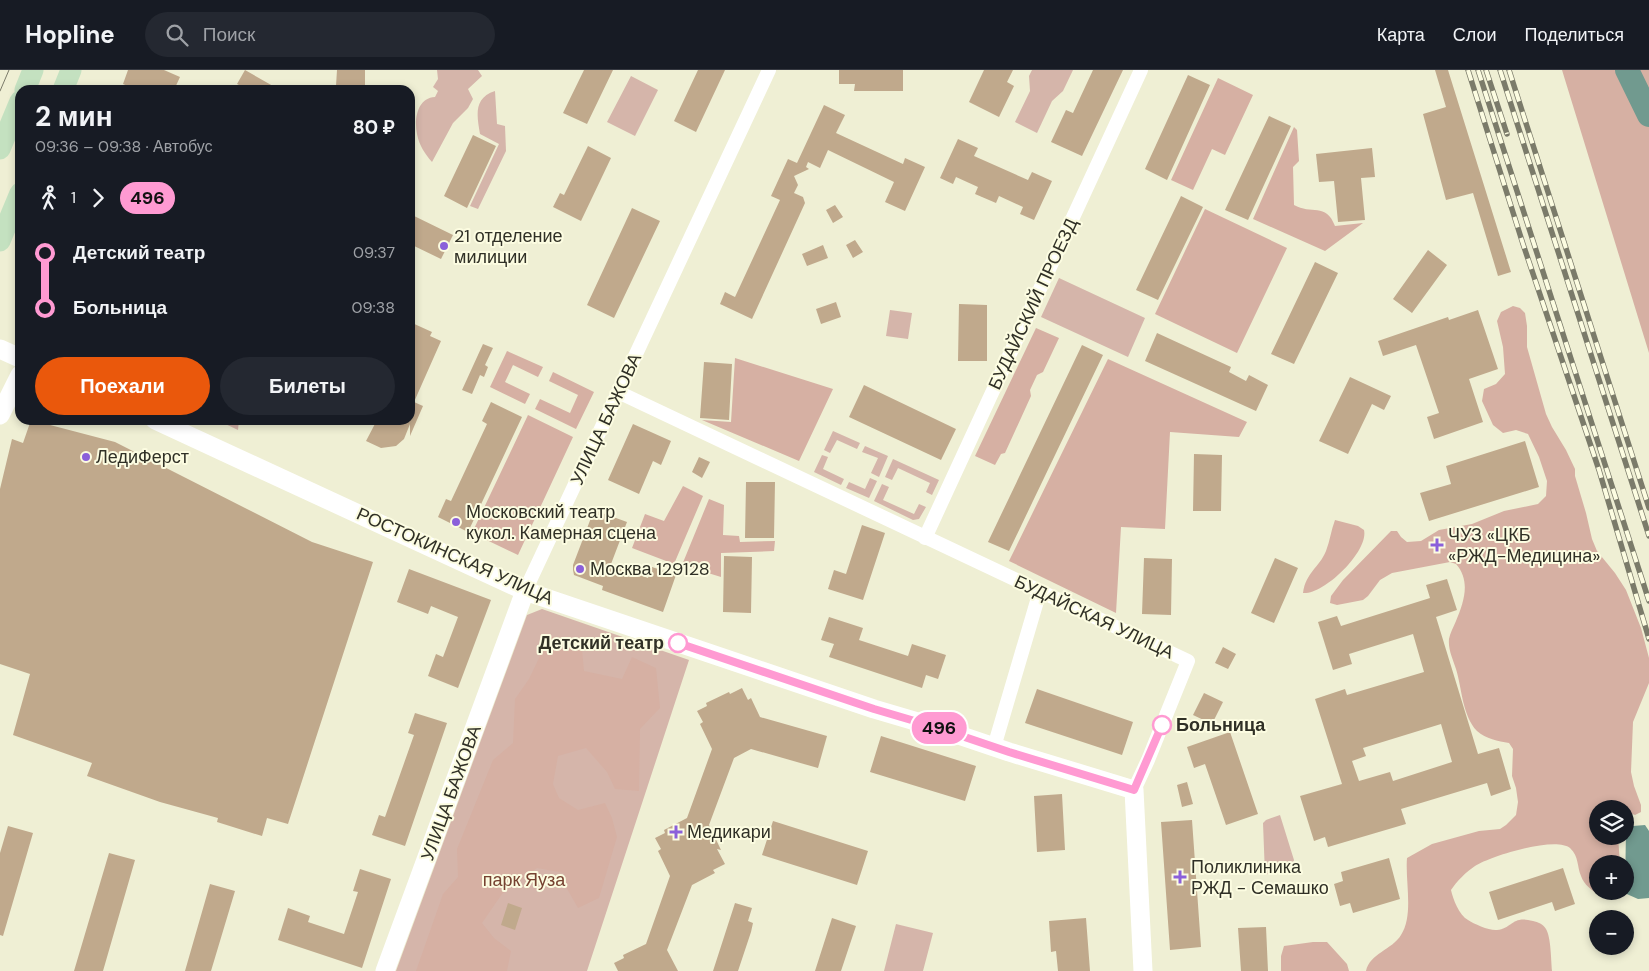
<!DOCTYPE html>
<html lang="ru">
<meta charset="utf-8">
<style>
body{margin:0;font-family:"DM Sans",sans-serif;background:#242831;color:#f1f3f6;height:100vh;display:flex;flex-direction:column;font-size:19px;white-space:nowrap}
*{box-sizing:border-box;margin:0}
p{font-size:16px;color:#9ea1a6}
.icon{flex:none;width:28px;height:28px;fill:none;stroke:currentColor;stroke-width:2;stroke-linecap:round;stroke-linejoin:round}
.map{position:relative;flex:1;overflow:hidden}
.drawer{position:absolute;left:15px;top:15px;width:400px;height:340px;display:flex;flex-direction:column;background:#171b24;border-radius:15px;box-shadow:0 2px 8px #0003}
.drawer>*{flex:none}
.badge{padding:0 10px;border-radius:16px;font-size:18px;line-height:32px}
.tools{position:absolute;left:1589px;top:730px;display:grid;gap:10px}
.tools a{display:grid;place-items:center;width:45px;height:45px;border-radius:50%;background:#171b24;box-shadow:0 2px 8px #0003;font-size:25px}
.map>.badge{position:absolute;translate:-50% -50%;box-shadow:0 0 0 2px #fff}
.legs{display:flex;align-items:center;gap:8px;height:55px;padding:0 20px;font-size:16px}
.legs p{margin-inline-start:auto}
.overview{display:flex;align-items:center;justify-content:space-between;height:85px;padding:0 20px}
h1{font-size:28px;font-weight:700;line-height:38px}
.action{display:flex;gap:10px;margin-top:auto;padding:10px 20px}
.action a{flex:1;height:58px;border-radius:30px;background:#ea580c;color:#fff;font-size:20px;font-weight:700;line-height:58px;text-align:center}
.action a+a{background:#242831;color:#f1f3f6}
ul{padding:0 20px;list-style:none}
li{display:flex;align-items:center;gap:18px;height:55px;font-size:19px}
li i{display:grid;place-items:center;width:8px;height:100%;margin:0 6px;background:currentColor}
li i::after{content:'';width:12px;height:12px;margin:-6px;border:4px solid;border-radius:50%;background:#171b24}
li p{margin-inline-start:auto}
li:first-child i{background:linear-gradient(#0000 50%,currentColor 0)}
li:last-child i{background:linear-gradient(currentColor 50%,#0000 0)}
header{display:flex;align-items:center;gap:30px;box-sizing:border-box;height:70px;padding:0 25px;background:#171b24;border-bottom:1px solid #363941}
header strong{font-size:24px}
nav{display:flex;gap:28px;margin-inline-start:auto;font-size:18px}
.search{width:350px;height:45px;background:#242831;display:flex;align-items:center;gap:12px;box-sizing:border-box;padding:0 18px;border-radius:28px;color:#9ea1a6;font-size:19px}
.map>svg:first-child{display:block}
.green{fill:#d5b5aa}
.forest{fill:#d6b0a3}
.water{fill:#719a8f}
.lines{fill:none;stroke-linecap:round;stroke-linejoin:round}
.river{stroke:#719a8f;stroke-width:24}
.building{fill:#c0a98c;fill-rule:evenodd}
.street{stroke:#fff;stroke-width:14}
.secondary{stroke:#fff;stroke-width:19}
.primary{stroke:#c4e1c0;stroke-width:21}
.tram{stroke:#7b7b6a;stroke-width:1}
.rail-casing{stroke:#7b7b6a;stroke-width:5.5}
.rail{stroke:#fcfce1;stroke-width:4;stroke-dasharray:11;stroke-linecap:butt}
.line-1-casing{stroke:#fff;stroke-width:11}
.line-1{stroke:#ff9ad2;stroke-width:8}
.poi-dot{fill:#8b60da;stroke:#fcfce1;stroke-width:2}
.stop-1-dot{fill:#fff;stroke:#ff9ad2;stroke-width:2.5}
.labels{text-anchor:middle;stroke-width:4;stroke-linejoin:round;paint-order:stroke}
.poi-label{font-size:18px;fill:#303026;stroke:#fcfce1;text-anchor:start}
.street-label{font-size:18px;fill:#303026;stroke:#fcfce1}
.stop-label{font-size:18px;font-weight:bold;fill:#303026;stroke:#fcfce1;text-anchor:end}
.park-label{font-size:18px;fill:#754130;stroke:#fcfce1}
</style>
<header>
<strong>Hopline</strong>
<div class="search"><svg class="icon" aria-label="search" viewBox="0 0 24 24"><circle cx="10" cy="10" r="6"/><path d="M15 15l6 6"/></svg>Поиск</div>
<nav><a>Карта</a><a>Слои</a><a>Поделиться</a></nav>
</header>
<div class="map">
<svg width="1649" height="901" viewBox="0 0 1649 901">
<rect width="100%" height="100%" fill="#efefd4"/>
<path class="green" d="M437 0H478L482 6 468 19 473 29 468 38 453 53 432 92C425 84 419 75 417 64 414 50 417 28 435 27L438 21 433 17 438 9Z
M1032 0H1073L1063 21 1052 31 1037 63 1015 52 1030 21 1029 6Z
M631 6 658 20 635 66 607 52Z
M495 21 497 54 505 56 506 81 478 139 470 136 499 74 480 64C477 46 473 28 495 21Z
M1059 208 1145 248 1128 287 1041 247Z
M890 240 912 243 908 269 886 266Z
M217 350H239L238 360Z
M833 361 860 373 857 379 837 370 830 383 824 380Z
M865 376 888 386 879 407 871 403 878 388 862 382Z
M822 385 828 387 823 399 844 409 841 415 814 402Z
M893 389 939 410 932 425 926 422 930 413 898 398 892 410 885 407Z
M870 408 877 411 869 428 846 418 849 412 865 419Z
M882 414 889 417 883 430 914 444 919 434 926 437 919 449 913 450 874 431Z
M542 539 689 590 587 901H396L527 545Z
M1280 745 1294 790 1293 795 1265 805 1263 753 1266 750Z
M896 854 933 863 923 901H884Z"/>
<path class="forest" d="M1562 0H1649V283Z
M1218 8 1253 25 1225 85 1212 79 1193 120 1171 110Z
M1294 57 1297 60 1299 91 1293 97 1294 135C1311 145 1326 132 1335 156L1363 153 1325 181 1253 149Z
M1205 139 1287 178 1237 283 1155 244Z
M1513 236 1520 238 1525 243 1527 256V277L1546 344 1552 357 1566 380 1575 399V406L1586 443 1592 469 1597 481 1615 503 1626 520 1641 558 1649 588V613L1633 652 1631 702 1634 716 1641 735V742L1635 745 1625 741V739H1621L1613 732V739H1598V766H1618L1620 794H1598V821H1609L1606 824 1599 825C1592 820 1584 815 1581 806 1577 797 1579 786 1570 778 1555 766 1491 786 1475 796 1466 802 1457 811 1451 820 1453 829 1459 845 1468 850 1474 854 1490 861 1497 860 1513 858 1512 845 1533 851 1538 852 1543 854 1546 859 1551 867 1551 890 1552 901H1366C1370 883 1392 880 1401 865 1414 845 1405 811 1407 788L1432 774 1479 761 1500 759 1506 755 1516 745 1518 732 1516 718 1512 706 1513 679 1509 673C1498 671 1486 669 1477 661 1462 645 1462 618 1456 599 1453 589 1448 580 1449 569 1450 563 1453 558 1456 551 1464 532 1471 511 1456 494L1450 492 1392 503 1380 510 1368 526 1363 530 1337 535 1330 533 1331 526 1343 510 1391 461H1397L1401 467 1407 472 1421 471 1439 460 1472 454 1504 441 1538 434 1546 426 1547 411 1539 387 1528 364 1516 360 1503 363 1493 355 1482 331 1484 319 1496 314 1505 304 1503 277 1497 251 1501 242Z
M1036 258 1059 268 1043 302 1037 305 1030 320 1031 326 1005 383 1001 384 995 395 975 386Z
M507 281 543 297 538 307 513 295 505 312 530 324 525 334 490 317Z
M735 288 833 319 799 391 702 350 731 352Z
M1108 289 1247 352 1239 367 1170 362 1165 459 1121 457 1116 543 1009 491Z
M553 302 594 322 576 359 535 339 540 329 570 343 578 325 549 311Z
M528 345 573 367 518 485 472 463Z
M683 416 703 426 674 494 632 478 645 444 664 451Z
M709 429 724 435 723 465 739 466 740 472 775 471 774 481 721 483V507L682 495Z
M1335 450 1358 456 1364 460C1369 481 1324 525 1303 523 1306 502 1319 498 1326 481 1330 471 1331 460 1335 450Z
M549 567 581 568 584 601 622 609 632 587 656 598 660 638 640 659 639 721 615 719 607 702 586 678 558 686 553 714 559 728 578 740 605 733 612 748 617 767 599 828 578 838 566 817 564 803 537 798 502 824 482 853 494 868 511 881 507 901H416L443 824 458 807 457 779 493 690 513 673 515 629 529 609Z
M1313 872H1327L1347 894 1349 901H1281V886L1284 876Z"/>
<path class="water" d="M1645 755 1649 761V828L1638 829 1620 821H1625L1626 760 1633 756Z"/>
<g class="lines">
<path class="river" d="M1627 0 1649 45"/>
</g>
<path class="building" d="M128 0H164L180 7 174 20H131L132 18 123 14Z
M245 0 280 20H257L249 15 247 19 237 14Z
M337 0H365V17L336 16Z
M584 0H613L587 54 563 43Z
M698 0H725L696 62 674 51Z
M839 0H903V21H854L855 14H839Z
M984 0H1013L1007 12 1014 16 999 47 969 32Z
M1093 0H1123L1082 86 1051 72 1066 40 1073 43Z
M1435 0H1448L1511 202 1498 206 1473 123 1446 130 1423 44 1446 37Z
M1188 5 1210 15 1167 110 1145 99Z
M824 35 845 45 836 63 903 94 905 88 925 97 905 141 885 132 894 112 828 80 820 98 808 92 806 97 809 99 794 106 798 115 794 123 803 127 805 133 752 249 720 234 725 222 735 227 780 130 771 126 788 89 797 93Z
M1269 46 1291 56 1248 150 1225 140Z
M473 65 496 76 467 138 444 126Z
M958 69 978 78 974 86 1028 110 1032 102 1052 111 1034 150 1020 144 1023 137 999 126 996 133 975 124 978 117 956 107 953 114 940 108Z
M588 76 611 88 581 151 553 137 560 123 564 125Z
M1372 78 1375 107 1361 108 1365 150 1338 152 1334 111 1319 112 1316 84Z
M1181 126 1203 137 1158 230 1136 220Z
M835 135 843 147 833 153 826 140Z
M632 138 660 151 614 248 587 235Z
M410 144 453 165 441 189 410 174Z
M855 170 863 182 853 188 846 175Z
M823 175 828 188 807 196 802 184Z
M1428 180 1447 195 1412 243 1393 229Z
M1315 192 1338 203 1294 294 1271 284Z
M836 232 841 247 821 254 816 239Z
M959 234 987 235V291H958Z
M1478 240 1498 299 1469 309 1483 352 1434 369 1427 347 1439 343 1416 275 1383 286 1378 271 1448 247 1449 250Z
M410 252 432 262 430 266 441 271 414 332 423 336 410 366V354L404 369 396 376 381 378 366 371 377 350H410Z
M1157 263 1231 297 1229 302 1246 311 1249 305 1268 315 1256 341 1145 291Z
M483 274 493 278 485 295 488 297 484 307 480 305 472 324 462 320Z
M1082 275 1103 285 1009 481 988 472Z
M704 292 732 294 729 350 700 348Z
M1350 307 1391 326 1384 340 1372 334 1348 384 1319 371Z
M864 315 956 359 941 390 849 347Z
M491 332 522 347 468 462 438 447 446 429 451 431 487 354 482 351Z
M31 350 115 372 312 472 373 492 288 754 267 748 262 766 217 752 218 748 160 732 87 706 92 693 13 665 30 604 0 594V419L12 369 23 373Z
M633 354 671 371 661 395 653 391 639 424 608 410Z
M1525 371 1539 417 1429 451 1420 423 1451 414 1446 396Z
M1194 384 1222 385 1221 441H1193Z
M699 387 710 392 702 408 692 402Z
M746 412H775L774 468H745Z
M594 440 627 452 611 494 648 508 652 497 676 505 663 542 602 520 603 516 574 505 573 500V495Z
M862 455 885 463 863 530 828 519 834 500 846 504Z
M724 486 752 487 751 543 723 542Z
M1144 488 1172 489 1171 545 1142 544Z
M1275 488 1298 498 1274 553 1251 543Z
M409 499 491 530 458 618 428 606 436 584 443 587 458 547 431 536 428 544 397 532Z
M1447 509 1457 540 1436 547 1478 684 1499 678 1511 719 1491 726 1487 713 1401 739 1406 754 1328 777 1325 767 1314 771 1300 726 1342 714 1315 629 1345 619 1347 625 1424 602 1413 564 1349 584 1352 594 1333 600 1318 552 1337 546 1341 556 1430 528 1426 515ZM1441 654 1452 692 1393 711 1390 702 1359 711 1352 691 1366 686 1363 678Z
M829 547 863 558 859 570 908 586 912 574 946 585 938 609 926 605 922 618 829 587 834 574 821 570Z
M1223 577 1236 584 1228 599 1215 593Z
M742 618 748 630 751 628 760 647 827 666 818 698 751 679 734 688 709 755 721 780 717 779 725 794 713 800 715 803 692 815 667 880 678 901H618L614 893 624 888 623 885 646 874 670 806 658 781 661 779 655 768 665 763 664 760 687 748 712 679 700 654 703 652 697 641 707 636 706 633 729 622 730 624Z
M1037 619 1133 652 1122 685 1025 653Z
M1204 623 1223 632 1212 654 1193 645Z
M415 643 447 653 405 776 372 765 379 745 385 747 414 665 408 663Z
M1230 662 1258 744 1226 755 1205 694 1194 698 1187 677Z
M881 666 976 696 965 731 870 702Z
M1187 712 1193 734 1182 737 1177 715Z
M1062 724 1065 780 1037 782 1034 726Z
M1192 750 1201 877 1170 880 1161 752Z
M773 751 868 781 857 815 762 785Z
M8 756 33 763 3 866 0 865V783Z
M109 783 135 790 103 901H74Z
M1389 788 1400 829 1353 843 1350 833 1340 836 1334 814 1343 811 1341 802Z
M1563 798 1575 834 1555 841 1552 832 1498 850 1489 822Z
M360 799 391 809 362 898 278 870 288 838 310 846 308 852 344 864 358 822 353 821Z
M210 814 235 821 211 901H185Z
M508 833 522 838 515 860 501 855Z
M735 833 752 838 748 851 753 853 751 862 738 901H713Z
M832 848 856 856 841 901H815Z
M1086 848 1090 901H1058L1056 881 1051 882 1049 851Z
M1266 857 1268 901H1241L1238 858Z"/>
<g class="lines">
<path class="street" d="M618 322 1188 591 1148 690 1134 720
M925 468 1141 0
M525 521 769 0
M994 677 1040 521"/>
<path class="secondary" d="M0 279 20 288
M0 345 20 305
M155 350 525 521 874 639 935 657 1009 682 1134 720 1143 901
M385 901 525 521"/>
<path class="primary" d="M25 20 33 0
M63 20 71 0
M0 79 20 31
M0 171 20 123"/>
<path class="tram" d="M0 21 9 0"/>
<defs>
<path id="rail" d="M1468 0 1523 174 1599 400 1649 569
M1478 0 1649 531
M1486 0 1507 64
M1500 0 1649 466
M1509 0 1649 438"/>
</defs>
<use href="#rail" class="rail-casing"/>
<use href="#rail" class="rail"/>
</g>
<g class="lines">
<defs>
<path id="line-1" d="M678 573 874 639 935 657 1009 682 1134 720 1162 655"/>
</defs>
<use href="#line-1" class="line-1-casing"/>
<use href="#line-1" class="line-1"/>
</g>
<g class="poi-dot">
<circle cx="444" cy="176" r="5"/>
<circle cx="86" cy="387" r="5"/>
<circle cx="456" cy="452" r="5"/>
<path d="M1434.5 467.5h5v5h5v5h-5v5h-5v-5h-5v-5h5z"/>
<circle cx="580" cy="499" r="5"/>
<path d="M673.5 754.5h5v5h5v5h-5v5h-5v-5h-5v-5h5z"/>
<path d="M1177.5 799.5h5v5h5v5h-5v5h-5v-5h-5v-5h5z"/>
</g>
<g class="stop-1-dot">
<circle cx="678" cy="573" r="9"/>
<circle cx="1162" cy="655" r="9"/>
</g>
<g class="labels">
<g class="poi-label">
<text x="454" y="172">21 отделение<tspan x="454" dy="21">милиции</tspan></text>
<text x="96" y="393">ЛедиФерст</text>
<text x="466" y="448">Московский театр<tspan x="466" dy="21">кукол. Камерная сцена</tspan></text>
<text x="1448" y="471">ЧУЗ «ЦКБ<tspan x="1448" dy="21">«РЖД-Медицина»</tspan></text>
<text x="590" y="505">Москва 129128</text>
<text x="687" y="768">Медикари</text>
<text x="1191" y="803">Поликлиника<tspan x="1191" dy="21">РЖД - Семашко</tspan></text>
</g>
<g class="street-label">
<text transform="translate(1033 234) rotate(-65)" y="6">БУДАЙСКИЙ ПРОЕЗД</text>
<text transform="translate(606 349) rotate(-65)" y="6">УЛИЦА БАЖОВА</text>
<text transform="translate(455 486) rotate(24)" y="6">РОСТОКИНСКАЯ УЛИЦА</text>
<text transform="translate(1094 547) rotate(25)" y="6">БУДАЙСКАЯ УЛИЦА</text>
<text transform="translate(451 723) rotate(-70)" y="6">УЛИЦА БАЖОВА</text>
</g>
<g class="stop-label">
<text x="664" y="579">Детский театр</text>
<text x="1176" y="661" text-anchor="start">Больница</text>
</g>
<g class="park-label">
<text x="524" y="816">парк Яуза</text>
</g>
</g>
</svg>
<div class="tools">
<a><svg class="icon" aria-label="layers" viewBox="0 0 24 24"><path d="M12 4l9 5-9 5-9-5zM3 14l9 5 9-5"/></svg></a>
<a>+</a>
<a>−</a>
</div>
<b class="badge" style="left:939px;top:658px;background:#ff9ad2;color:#111">496</b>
<section class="drawer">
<div class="overview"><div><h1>2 мин</h1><p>09:36 – 09:38 · Автобус</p></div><b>80 ₽</b></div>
<div class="legs"><svg class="icon" aria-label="walk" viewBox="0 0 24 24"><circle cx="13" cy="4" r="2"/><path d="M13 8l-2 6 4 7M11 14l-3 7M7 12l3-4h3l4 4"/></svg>1<svg class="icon" aria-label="forward" viewBox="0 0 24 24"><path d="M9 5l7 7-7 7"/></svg><b class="badge" style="background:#ff9ad2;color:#111">496</b></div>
<ul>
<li><i style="color:#ff9ad2"></i><b>Детский театр</b><p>09:37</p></li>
<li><i style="color:#ff9ad2"></i><b>Больница</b><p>09:38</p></li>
</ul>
<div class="action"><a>Поехали</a><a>Билеты</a></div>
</section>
</div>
